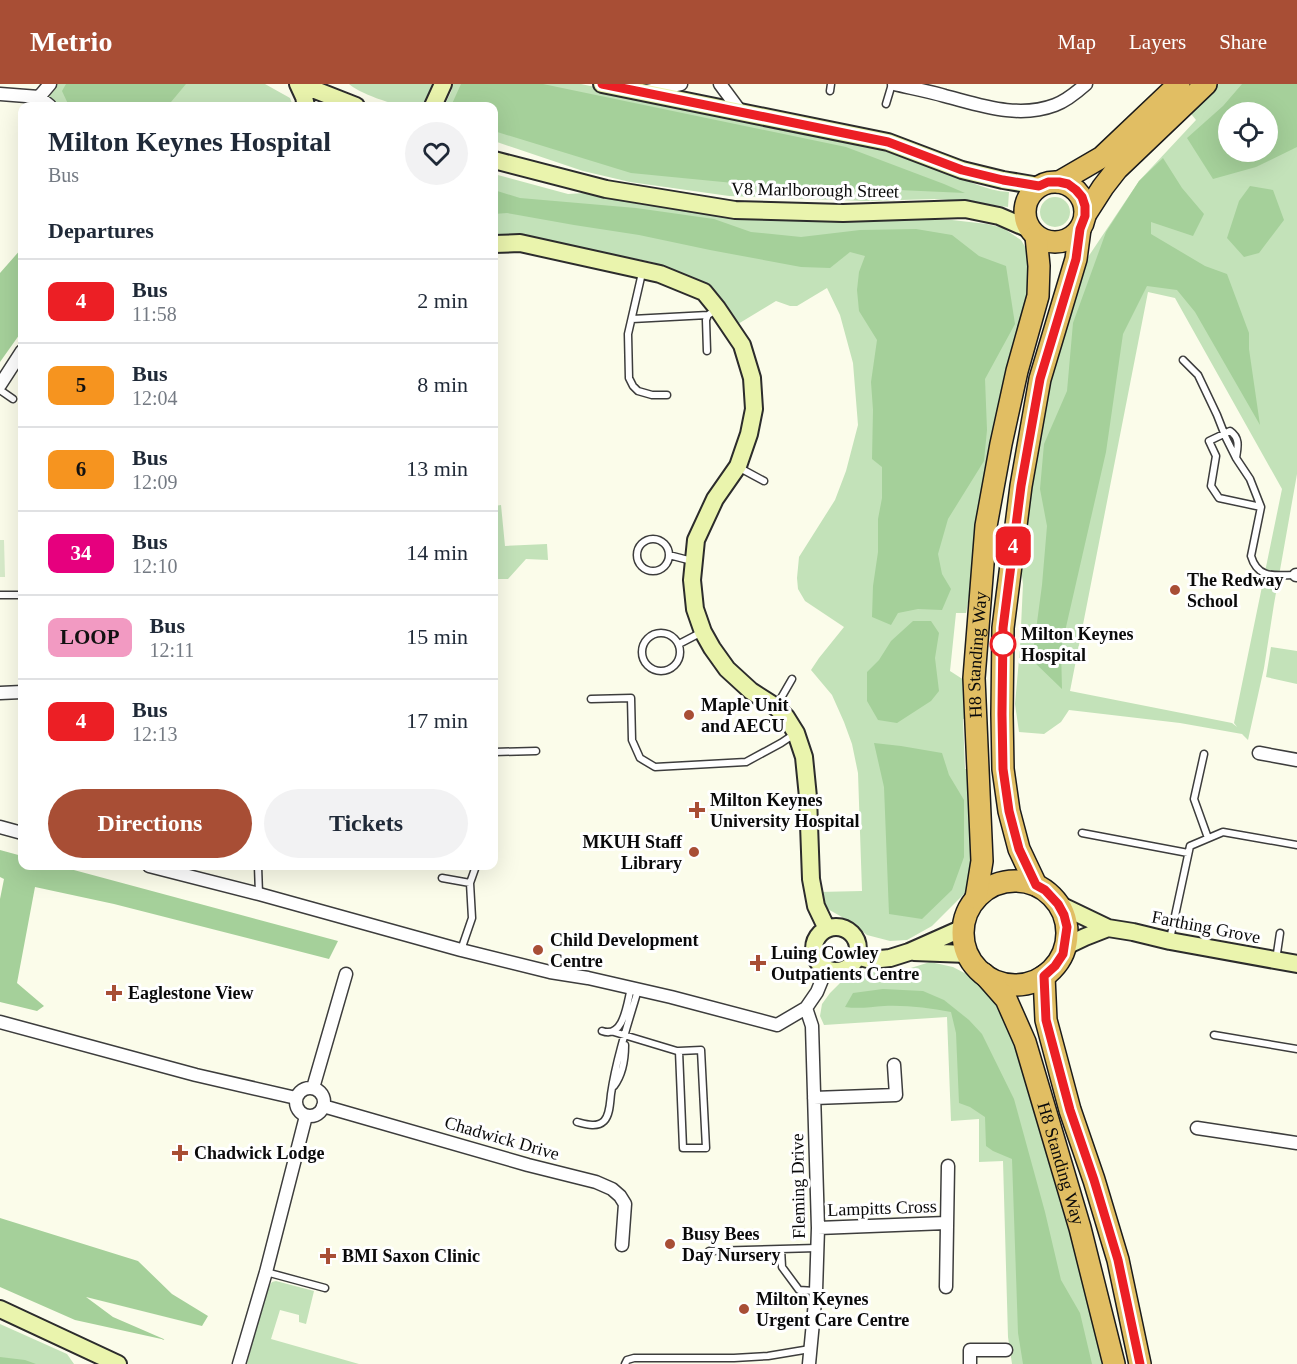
<!DOCTYPE html>
<style>
body{margin:0;font-family:Georgia,serif;background:#f2f2f3;color:#1f2937;height:100vh;display:flex;flex-direction:column;font-size:22px;white-space:nowrap}
*{box-sizing:border-box;margin:0}
p{font-size:20px;color:#747a83}
.icon{flex:none;width:33px;height:33px;fill:none;stroke:currentColor;stroke-width:2;stroke-linecap:round;stroke-linejoin:round}
.map{position:relative;flex:1;overflow:hidden}
.drawer{position:absolute;left:18px;top:18px;width:480px;height:768px;display:flex;flex-direction:column;background:#fff;border-radius:12px;box-shadow:0 6px 24px #0002}
.drawer>*{flex:none}
.badge{padding:0 12px;border-radius:9px;font-size:21px;line-height:39px}
.controls{position:absolute;left:1218px;top:18px;display:grid;gap:12px}
.controls a{display:grid;place-items:center;width:60px;height:60px;border-radius:50%;background:#fff;box-shadow:0 6px 24px #0002;font-size:30px}
.map>.badge{position:absolute;translate:-50% -50%;box-shadow:0 0 0 3px #fff}
h2{padding:0 30px;font-size:22px;line-height:54px}
.round{display:grid;place-items:center;flex:none;width:63px;height:63px;border-radius:32px;background:#f2f2f3}
.overview{display:flex;align-items:center;justify-content:space-between;height:102px;padding:0 30px}
h1{font-size:28px;font-weight:800;line-height:45px}
.primary-button{display:flex;gap:12px;margin-top:auto;padding:12px 30px}
.primary-button a{flex:1;height:69px;border-radius:36px;background:#a84e35;color:#fff;font-size:24px;font-weight:800;line-height:69px;text-align:center}
.primary-button a+a{background:#f2f2f3;color:#1f2937}
ul{padding:0;list-style:none}
li{display:flex;align-items:center;gap:18px;height:84px;padding:0 30px;border-top:2px solid #e0e1e3}
li div{flex:1}
li b{display:block;font-size:22px}
li em{font-style:normal}
li .badge{min-width:66px;font-weight:700;text-align:center}
header{display:flex;align-items:center;gap:36px;box-sizing:border-box;height:84px;padding:0 30px;background:#a84e35;color:#fff}
header strong{font-size:28px}
nav{display:flex;gap:33px;margin-inline-start:auto;font-size:21px}
.map>svg:first-child{display:block}
.green{fill:#c3e2b9;fill-rule:evenodd}
.forest{fill:#a5d09a;fill-rule:evenodd}
.pitch{fill:#d6eac9}
.lines{fill:none;stroke-linecap:round;stroke-linejoin:round}
.lane-casing{stroke:#3d3d3d;stroke-width:9}
.street-casing{stroke:#3d3d3d;stroke-width:15}
.secondary-casing{stroke:#2c2c2c;stroke-width:20}
.highway-casing{stroke:#1b1b1b;stroke-width:24}
.lane{stroke:#fff;stroke-width:6}
.street{stroke:#fff;stroke-width:12}
.secondary{stroke:#eaf4ad;stroke-width:16}
.highway{stroke:#e1be63;stroke-width:21}
.line-casing{stroke:#fff;stroke-width:14}
.line{stroke:#ec1f25;stroke-width:9}
.poi-dot{fill:#a84e35;stroke:#fff;stroke-width:2}
.stop-dot{fill:#fff;stroke:#ec1f25;stroke-width:3}
.labels{text-anchor:middle;stroke-width:6;stroke-linejoin:round;paint-order:stroke}
.street-label{font-size:18px;fill:#0a0a0a;stroke:#fff}
.poi-label{font-size:18px;font-weight:bold;fill:#0a0a0a;stroke:#fff;text-anchor:start}
.stop-label{font-size:18px;font-weight:bold;fill:#0a0a0a;stroke:#fff;text-anchor:start}
</style>
<header>
<strong>Metrio</strong>
<nav><a>Map</a><a>Layers</a><a>Share</a></nav>
</header>
<div class="map">
<svg width="1297" height="1280" viewBox="0 0 1297 1280">
<rect width="100%" height="100%" fill="#fbfcea"/>
<path class="green" d="M40 0H265L290 14 293 22H45L36 8Z
M349 0H439C435 6 431 16 426 20 413 30 359 10 349 0Z
M453 0H581L863 61C890 68 916 77 943 87 965 95 986 107 1009 108L1008 123 962 117 935 115 865 117 729 112 630 98 583 87 494 57V22H444L451 8Z
M1217 0H1297V390L1274 520 1264 584 1248 656 1242 650 1180 639 1069 626 1061 638 1044 650 1019 648 1015 620 1020 564 1023 500 1019 468 1028 398 1053 287 1082 182 1139 97 1196 36 1188 26ZM1228 28H1268V68H1228ZM1148 208 1175 214 1282 405 1234 639 1237 643 1232 639 1070 607Z
M494 90 568 110 585 109 643 121 756 131 952 136 987 140 1003 144 1021 156 1030 171 1034 192 976 488 969 513 966 529H956L950 587 964 596 969 634 963 635 965 685H973L978 776 971 803 932 842 907 856 890 857 867 851 849 837 826 824 818 811V808L862 807 858 689 852 660 844 638 832 611 811 586 819 574 844 543 805 517 798 505 797 494 799 473 835 416 846 387 858 341 853 279 840 231 827 204 797 222H790L776 217 738 240 724 222 679 188 652 178 517 152H494Z
M1040 128a15 15 0 1 1 30 0a15 15 0 1 1-30 0Z
M501 421 505 462 547 460 548 476 526 475 508 495H494V422Z
M1271 563 1297 567V600L1266 593Z
M930 878 953 883 972 893 988 904 1010 941 1056 1086 1106 1280H1012L1008 1253 1003 1077 979 1078V1035L951 1037 947 933 824 941 820 932 822 920 830 909 840 899 864 888H898Z
M276 1197 314 1207 306 1240 299 1238V1231L280 1226 271 1255 359 1280H247L265 1208 272 1198Z
M0 1240 67 1270 74 1280H0Z"/>
<path class="forest" d="M66 0H186L171 18 162 22H69L62 7Z
M461 0H543L846 63 944 100 965 109 899 106 784 104 631 89 494 47V22H451Z
M1242 0H1297V63L1256 83 1213 95 1187 54 1223 22ZM1228 28H1268V68H1228Z
M1163 74 1182 104 1204 130 1193 152 1151 138V150L1205 182 1227 190 1249 249V265L1260 341 1195 228 1177 206 1147 202 1123 250 1106 368 1061 565 1062 605 1032 576 1042 501 1047 442 1040 405 1044 360 1067 307 1073 239 1106 148 1139 97Z
M1250 102 1273 106 1284 136 1259 169 1244 173 1227 154 1239 117Z
M494 106 520 114 636 124 714 135 751 148 801 153 860 146 916 145 952 151 979 172 1006 182 1015 240 985 295 987 346 984 377 948 435 938 470 942 490 951 505 942 526 918 525 898 529 891 541 872 533 873 502 878 468V435L882 414V383L872 375 873 326 871 298 877 256 859 227 857 206 859 188 865 172 850 168 830 184 801 183 710 166 639 151 574 141 507 129 494 130Z
M22 164V247L0 278V189Z
M913 537H931L939 549 935 574 939 607 931 617 897 639 878 636 867 617V588L879 576 891 557Z
M874 659 901 662 942 669 949 691 964 716V773L952 806 922 835 889 830 884 703Z
M0 766 22 772V782H59L338 857 329 875 114 820 35 803 17 899 44 922 37 927 0 918V815L4 795 0 793Z
M883 905 923 907 944 916 969 936 982 950 1014 1015 1045 1128 1061 1196 1080 1229 1092 1280H1023L1018 1249 1012 1075 993 1067 986 1062 985 1033 970 1023 959 1019 956 949 951 928C929 924 907 921 884 922 871 923 858 925 845 923L853 909Z
M0 1134 138 1177 172 1210 208 1232 202 1242 86 1213 113 1233 166 1256 75 1236 0 1203Z
M0 1273 25 1276 36 1280H0Z"/>
<path class="pitch" d="M0 456H4L5 493H0Z"/>
<g class="lines">
<defs>
<path id="lane" d="M830 7 831 0
M886 20 892 0
M642 189 628 250 629 294 633 302 638 307 652 311H667
M632 235 708 231 717 225
M707 267 706 236 708 231
M1183 276 1198 291 1217 331 1226 354 1236 374 1250 395 1261 423 1251 472C1258 496 1276 491 1296 491
M0 306 13 315
M1236 374C1238 362 1240 354 1230 347L1209 357 1216 372 1211 402 1219 414 1261 423
M738 383 764 397
M637 471a16 16 0 1 1 32 0a16 16 0 1 1-32 0Z
M669 471 692 477
M0 511H22
M642 568a19 19 0 1 1 38 0a19 19 0 1 1-38 0Z
M679 560 702 548
M591 615 631 614 632 656 640 674 655 683 746 678 781 659 796 649
M777 621 792 595
M494 668 536 667
M1204 670 1194 715 1208 754
M1082 749 1188 769
M258 782 259 810
M442 794 470 799
M1170 855 1190 762 1223 748 1297 761
M461 866 472 834 470 799 476 782
M1276 876 1280 849
M602 947C624 955 627 919 631 904
M614 948 677 967H679L701 966 706 1064H683L679 967
M1214 951 1297 965
M614 1002C623 990 625 975 625 961
M577 1038C585 1040 597 1044 604 1037 610 1031 610 1018 611 1010 616 976 628 939 638 906
M781 1165 782 1183 799 1206 815 1207
M709 1167 817 1164
M266 1188 325 1204
M625 1280 627 1276 634 1274H734L768 1272 810 1265"/>
<path id="street" d="M720 0 740 27
M894 0C911 4 928 7 945 12 980 21 1018 35 1055 21 1066 17 1077 8 1086 0
M647 7 681 0
M0 10 39 13 50 22
M39 13 50 0
M0 301 22 267
M1296 491H1297
M0 609 22 608
M1259 669 1297 676
M0 743 22 749
M149 782 259 810 461 866 550 888 588 894 671 913 777 941 806 924 817 908 826 886
M806 924 812 942 818 1144 816 1207 809 1280
M0 938 196 991 296 1014
M313 1004 346 890
M296 1018a14 14 0 1 1 28 0a14 14 0 1 1-28 0Z
M814 1014 896 1011 894 981
M323 1022 528 1081 596 1098 612 1105 620 1112 625 1120 622 1161
M1197 1044 1297 1059
M818 1144 946 1139
M946 1203 948 1082
M239 1280 266 1188 306 1032
M970 1280V1266H1006"/>
<path id="secondary" d="M298 0 304 13 306 22
M300 0 356 22
M602 0 888 58 962 86 1003 96 1039 102
M433 22 443 0
M494 76 606 105 735 126 843 129 965 125 999 132 1029 145
M494 160 520 159 660 190 704 208 717 224 742 261 752 294 754 325 749 350 738 382 715 415 696 456 692 496 695 525 703 548 712 564 727 585 751 607 776 623 786 633 796 649 804 673 808 713 811 795 816 822 827 845
M1058 820 1108 844 1133 848 1170 857 1297 880
M814 865a22 22 0 1 1 44 0a22 22 0 1 1-44 0Z
M1064 863 1085 853 1108 844
M914 868 967 870
M857 872 871 876 890 874 909 868 963 844
M0 1225 118 1280"/>
<g id="highway">
<circle cx="1055" cy="128" r="30"/>
<path d="M1059 98 1102 73 1179 0"/>
<path d="M1085 131 1103 103 1117 85 1206 0"/>
<circle cx="1015" cy="849" r="52"/>
<path d="M1036 801 1019 765 1009 727 1003 685 1002 630 1003 544 1021 402 1040 295 1076 175 1080 145"/>
<path id="s1" d="M976 814 982 777 974 594 986 442 1001 360 1017 287 1038 212 1039 182 1036 152"/>
<path id="s2" d="M984 890 1006 915 1025 958 1080 1144 1114 1280"/>
<path d="M1044 892 1046 936 1070 1026 1094 1096 1118 1176 1140 1280"/>
</g>
</defs>
<use href="#lane" class="lane-casing"/>
<use href="#street" class="street-casing"/>
<use href="#secondary" class="secondary-casing"/>
<use href="#highway" class="highway-casing"/>
<use href="#lane" class="lane"/>
<use href="#street" class="street"/>
<use href="#secondary" class="secondary"/>
<use href="#highway" class="highway"/>
</g>
<g class="lines">
<defs>
<path id="line" d="M602 0 888 58 962 86 1003 96 1039 102 1048 98H1059L1068 100 1076 106 1082 113 1085 122V132L1080 145 1076 175 1040 295 1021 402 1003 544 1002 630 1003 685 1009 727 1019 765 1036 801 1045 806 1058 820 1064 831 1067 843 1063 870 1055 882 1044 892 1046 936 1070 1026 1094 1096 1118 1176 1140 1280"/>
</defs>
<use href="#line" class="line-casing"/>
<use href="#line" class="line"/>
</g>
<g class="poi-dot">
<circle cx="1175" cy="506" r="6"/>
<circle cx="689" cy="631" r="6"/>
<path d="M694 717h6v6h6v6h-6v6h-6v-6h-6v-6h6z"/>
<circle cx="694" cy="768" r="6"/>
<circle cx="538" cy="866" r="6"/>
<path d="M755 870h6v6h6v6h-6v6h-6v-6h-6v-6h6z"/>
<path d="M111 900h6v6h6v6h-6v6h-6v-6h-6v-6h6z"/>
<path d="M177 1060h6v6h6v6h-6v6h-6v-6h-6v-6h6z"/>
<circle cx="670" cy="1160" r="6"/>
<path d="M325 1163h6v6h6v6h-6v6h-6v-6h-6v-6h6z"/>
<circle cx="744" cy="1225" r="6"/>
</g>
<circle class="stop-dot" cx="1003" cy="560" r="12"/>
<g class="labels">
<g class="street-label">
<text transform="translate(815 106) rotate(1)" y="6">V8 Marlborough Street</text>
<text dy="6" stroke="none"><textPath href="#s1" startOffset="244">H8 Standing Way</textPath></text>
<text transform="translate(1206 843) rotate(11)" y="6">Farthing Grove</text>
<text transform="translate(502 1054) rotate(16)" y="6">Chadwick Drive</text>
<text dy="6" stroke="none"><textPath href="#s2" startOffset="207">H8 Standing Way</textPath></text>
<text transform="translate(798 1102) rotate(-91)" y="6">Fleming Drive</text>
<text transform="translate(882 1124) rotate(-2)" y="6">Lampitts Cross</text>
</g>
<g class="poi-label">
<text x="1187" y="502">The Redway<tspan x="1187" dy="21">School</tspan></text>
<text x="701" y="627">Maple Unit<tspan x="701" dy="21">and AECU</tspan></text>
<text x="710" y="722">Milton Keynes<tspan x="710" dy="21">University Hospital</tspan></text>
<text x="682" y="764" text-anchor="end">MKUH Staff<tspan x="682" dy="21">Library</tspan></text>
<text x="550" y="862">Child Development<tspan x="550" dy="21">Centre</tspan></text>
<text x="771" y="875">Luing Cowley<tspan x="771" dy="21">Outpatients Centre</tspan></text>
<text x="128" y="915">Eaglestone View</text>
<text x="194" y="1075">Chadwick Lodge</text>
<text x="682" y="1156">Busy Bees<tspan x="682" dy="21">Day Nursery</tspan></text>
<text x="342" y="1178">BMI Saxon Clinic</text>
<text x="756" y="1221">Milton Keynes<tspan x="756" dy="21">Urgent Care Centre</tspan></text>
</g>
<g class="stop-label">
<text x="1021" y="556">Milton Keynes<tspan x="1021" dy="21">Hospital</tspan></text>
</g>
</g>
</svg>
<div class="controls">
<a><svg class="icon" aria-label="locate" viewBox="0 0 24 24"><circle cx="12" cy="12" r="6"/><path d="M12 2v4M12 18v4M2 12h4M18 12h4"/></svg></a>
</div>
<b class="badge" style="left:1013px;top:462px;background:#ec1f25;color:#fff">4</b>
<section class="drawer">
<div class="overview"><div><h1>Milton Keynes Hospital</h1><p>Bus</p></div><a class="round"><svg class="icon" aria-label="heart" viewBox="0 0 24 24"><path d="M12 20l-8-8c-3-5 5-10 8-4 3-6 11-1 8 4z"/></svg></a></div>
<h2>Departures</h2>
<ul>
<li><span class="badge" style="background:#ec1f25;color:#fff">4</span><div><b>Bus</b><p>11:58</p></div><em>2 min</em></li>
<li><span class="badge" style="background:#f6941f;color:#111">5</span><div><b>Bus</b><p>12:04</p></div><em>8 min</em></li>
<li><span class="badge" style="background:#f6941f;color:#111">6</span><div><b>Bus</b><p>12:09</p></div><em>13 min</em></li>
<li><span class="badge" style="background:#e6007e;color:#fff">34</span><div><b>Bus</b><p>12:10</p></div><em>14 min</em></li>
<li><span class="badge" style="background:#f29ac2;color:#111">LOOP</span><div><b>Bus</b><p>12:11</p></div><em>15 min</em></li>
<li><span class="badge" style="background:#ec1f25;color:#fff">4</span><div><b>Bus</b><p>12:13</p></div><em>17 min</em></li>
</ul>
<div class="primary-button"><a>Directions</a><a>Tickets</a></div>
</section>
</div>
